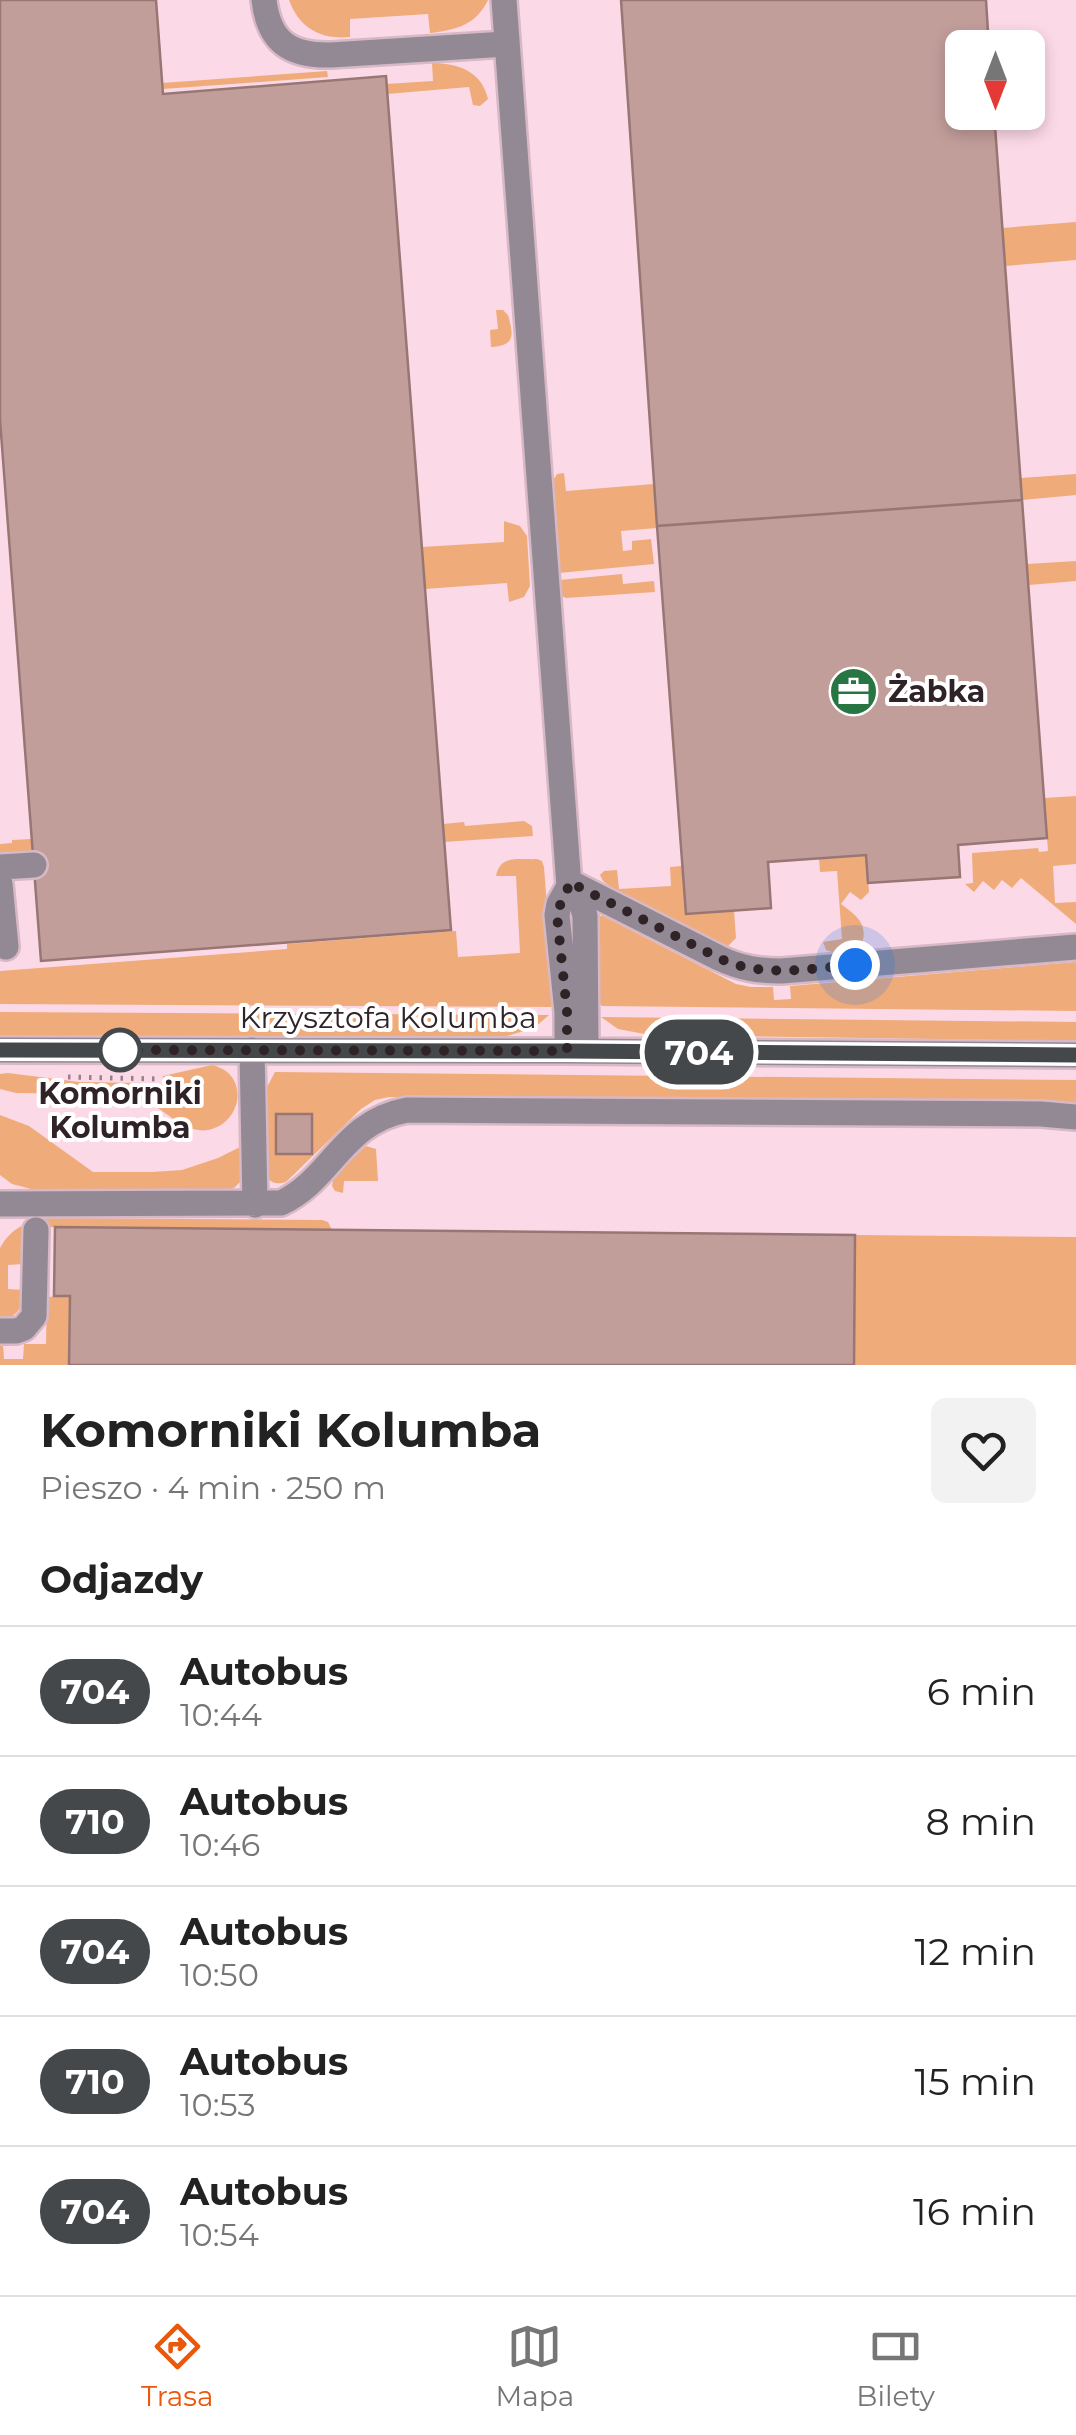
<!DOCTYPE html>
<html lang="pl">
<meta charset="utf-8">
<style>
body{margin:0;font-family:Montserrat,sans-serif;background:#f2f2f2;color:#222;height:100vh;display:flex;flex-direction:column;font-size:38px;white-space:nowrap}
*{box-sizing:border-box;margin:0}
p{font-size:32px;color:#767676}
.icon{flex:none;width:55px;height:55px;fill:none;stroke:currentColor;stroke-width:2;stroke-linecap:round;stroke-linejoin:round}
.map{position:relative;height:1365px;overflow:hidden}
.drawer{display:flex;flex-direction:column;background:#fff;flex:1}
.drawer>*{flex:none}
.badge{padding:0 20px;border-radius:32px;font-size:35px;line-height:65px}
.needle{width:65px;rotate:180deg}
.buttons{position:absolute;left:945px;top:30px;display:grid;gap:20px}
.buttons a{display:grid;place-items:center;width:100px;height:100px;border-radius:15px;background:#fff;box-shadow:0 5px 15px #0003;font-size:50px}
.you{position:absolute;width:50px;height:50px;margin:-25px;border:8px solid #fff;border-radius:50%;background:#1a73e8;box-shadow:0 0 0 15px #1a73e833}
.map>.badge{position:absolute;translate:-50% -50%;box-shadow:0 0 0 5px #fff}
h2{padding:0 40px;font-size:38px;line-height:90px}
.round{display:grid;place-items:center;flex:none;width:105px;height:105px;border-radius:15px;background:#f2f2f2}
.summary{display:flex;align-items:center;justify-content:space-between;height:170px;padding:0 40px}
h1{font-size:48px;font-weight:700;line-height:75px}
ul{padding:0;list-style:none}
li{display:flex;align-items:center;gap:30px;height:130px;padding:0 40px;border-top:2px solid #e0e0e0}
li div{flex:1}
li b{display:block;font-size:38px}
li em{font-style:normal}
li .badge{min-width:110px;font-weight:700;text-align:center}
.tab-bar{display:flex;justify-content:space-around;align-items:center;height:140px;border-top:2px solid #e0e0e0;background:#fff;font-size:28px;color:#767676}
.tab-bar a{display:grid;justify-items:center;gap:5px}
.tab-bar .current{color:#ea580c}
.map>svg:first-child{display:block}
.green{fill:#f0ab7a}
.building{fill:#c29e9b;stroke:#987673;stroke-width:2.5}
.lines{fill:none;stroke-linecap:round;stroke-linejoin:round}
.minor-casing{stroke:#d7b8c5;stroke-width:30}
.path{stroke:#988089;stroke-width:5;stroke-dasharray:2.5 8;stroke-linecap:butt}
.minor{stroke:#928994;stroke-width:25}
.line-casing{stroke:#fff;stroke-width:22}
.line{stroke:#45484a;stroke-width:15}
.walk{stroke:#302328;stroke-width:10;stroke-dasharray:0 18}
.stop-dot{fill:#fff;stroke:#45484a;stroke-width:5}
.labels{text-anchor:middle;stroke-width:8;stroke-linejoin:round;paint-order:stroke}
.poi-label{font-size:30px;font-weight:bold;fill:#302328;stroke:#fff;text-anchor:start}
.street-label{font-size:30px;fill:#302328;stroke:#fff}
.stop-label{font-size:30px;font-weight:bold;fill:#302328;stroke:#fff}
</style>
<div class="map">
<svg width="1076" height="1365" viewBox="0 0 1076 1365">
<rect width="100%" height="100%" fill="#fcd9e7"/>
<path class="green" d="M289 0H488C476 25 456 30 430 33L428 14 350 19V37C321 40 299 28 289 0Z
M432 63C457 63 482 71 488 99L480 106 473 105 469 87 387 94 386 84 433 81Z
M327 71 328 77 163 89 162 83Z
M1076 222V260L1005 266 1002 228Z
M496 310H503L508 315C514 336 515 345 491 347L490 330 498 329Z
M564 473 566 491 654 484 657 528 621 531 623 551 632 550V541L651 539 654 564 559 573 552 482 557 474Z
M1076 474V495L1022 500 1021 478Z
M504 521 520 526 527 536 530 586 524 597 509 602 507 583 425 589 422 547 504 542Z
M1076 561V581L1029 585 1027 564Z
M622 574 623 584 654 581 655 592 566 598 561 596 559 580Z
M1076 796V864L1053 866 1055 903 1076 902V924L1021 878 1012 888 1002 880 994 890 983 881 974 892 965 884 973 883 972 853 1038 848 1039 852 1048 851 1044 798Z
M524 821 532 826 533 836 444 842 443 824 464 822 465 826Z
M31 839 32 854 0 856V844L12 843V840Z
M866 855 869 892 861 900 850 892 841 904C854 914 867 922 863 940 854 952 840 956 826 950L823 942 842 939 837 871 820 872 819 858Z
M537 859 542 861 544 867 554 1000 551 1007 0 1004V971L287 949V944L456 931 458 957 520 953 516 876H496C500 854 520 860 537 859Z
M682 866 686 914 734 910 736 938 728 946 723 945 616 891 603 881 600 875 604 871 617 870 619 889 671 886 670 867Z
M594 916H603L736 984 751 987H773L774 1000 791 999 790 986 1076 962V1011L602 1006 594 998Z
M0 1012 549 1015 534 1028 507 1036H0Z
M601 1017 1076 1022V1041L650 1035 618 1029Z
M212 1065C251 1074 242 1124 208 1130 182 1134 163 1106 139 1098 125 1093 109 1094 93 1094 67 1094 41 1093 16 1093L0 1089V1074L8 1073 79 1082 144 1083 145 1090H162L163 1076Z
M275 1072 1076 1080V1105L389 1097 375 1100 361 1109 286 1182C272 1186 266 1180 265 1167L266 1089Z
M0 1115 29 1126 93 1172H152L182 1170 218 1158 242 1146 245 1177 234 1188 221 1191 31 1189 12 1184 0 1175Z
M366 1146 376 1149 378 1181H344L343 1193 335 1191 332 1186 334 1176Z
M50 1218 322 1220 328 1222 332 1230 35 1227 25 1234 23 1264 8 1265V1289L23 1290C22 1307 19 1318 0 1319V1248C11 1228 28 1220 50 1218Z
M855 1235 1076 1237V1365H854Z
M70 1296 69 1365H0V1344H3L4 1359H23L24 1344H46L47 1297Z"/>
<path class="building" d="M0 0H156L163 94 386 76 451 930 41 961 0 420Z
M621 0H986L989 48H962V112H994L1022 500 657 526Z
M1022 500 1047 838 958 845 960 877 868 883 866 855 768 862 771 908 686 914 657 526Z
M276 1114H312V1154H276Z
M55 1227 855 1235 854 1365H69L70 1296H54Z"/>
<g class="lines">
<defs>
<path id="minor" d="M264 0C269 43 291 56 331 55L506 44
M504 0 569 886 582 905 585 916 586 1051
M0 867 34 865
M569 882 719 958C740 968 758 971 781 971L1076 947
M0 884 6 947
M0 1050 567 1051 1076 1055
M252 1050 255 1205
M567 1051V1012L557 915 559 904 569 886
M0 1204 281 1203C332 1179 342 1122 407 1110L1041 1114 1076 1117
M0 1331H16L24 1328 34 1316 36 1230"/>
</defs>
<use href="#minor" class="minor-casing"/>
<path class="path" d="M68 1077 160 1079"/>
<use href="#minor" class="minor"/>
</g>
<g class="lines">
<defs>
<path id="line" d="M0 1050 567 1051 1076 1055"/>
</defs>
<use href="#line" class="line-casing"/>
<use href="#line" class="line"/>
<path class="walk" d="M120 1050 567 1051V1012L557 915C559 903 569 891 569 882L719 958C762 979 809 968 855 965"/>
</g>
<defs>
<symbol id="office-disc" viewBox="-11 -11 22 22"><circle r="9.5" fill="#287544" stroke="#fff"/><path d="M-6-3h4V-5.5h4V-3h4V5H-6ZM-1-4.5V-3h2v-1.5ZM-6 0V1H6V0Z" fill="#fff"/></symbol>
</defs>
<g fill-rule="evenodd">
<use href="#office-disc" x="826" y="664" width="55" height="55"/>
</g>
<circle class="stop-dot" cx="120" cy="1050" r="20"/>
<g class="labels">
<g class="poi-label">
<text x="888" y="702">Żabka</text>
</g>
<g class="street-label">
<text x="388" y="1028">Krzysztofa Kolumba</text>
</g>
<g class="stop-label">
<text x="120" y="1104">Komorniki<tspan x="120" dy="34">Kolumba</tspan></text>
</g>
</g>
</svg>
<div class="buttons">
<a><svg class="needle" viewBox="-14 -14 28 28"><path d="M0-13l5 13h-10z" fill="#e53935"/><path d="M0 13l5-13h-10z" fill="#767676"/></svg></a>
</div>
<div class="you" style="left:855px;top:965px"></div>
<b class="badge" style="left:699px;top:1052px;background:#45484a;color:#fff">704</b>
</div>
<section class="drawer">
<div class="summary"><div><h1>Komorniki Kolumba</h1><p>Pieszo · 4 min · 250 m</p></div><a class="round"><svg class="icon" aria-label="heart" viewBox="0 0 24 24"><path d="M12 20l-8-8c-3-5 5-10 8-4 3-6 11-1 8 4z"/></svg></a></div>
<h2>Odjazdy</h2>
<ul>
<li><span class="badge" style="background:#45484a;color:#fff">704</span><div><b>Autobus</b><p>10:44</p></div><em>6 min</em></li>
<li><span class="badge" style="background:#45484a;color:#fff">710</span><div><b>Autobus</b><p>10:46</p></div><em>8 min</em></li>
<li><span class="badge" style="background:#45484a;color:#fff">704</span><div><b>Autobus</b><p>10:50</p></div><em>12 min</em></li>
<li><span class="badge" style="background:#45484a;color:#fff">710</span><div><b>Autobus</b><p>10:53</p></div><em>15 min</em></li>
<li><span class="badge" style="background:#45484a;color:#fff">704</span><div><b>Autobus</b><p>10:54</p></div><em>16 min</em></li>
</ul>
</section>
<nav class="tab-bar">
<a class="current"><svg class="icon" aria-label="directions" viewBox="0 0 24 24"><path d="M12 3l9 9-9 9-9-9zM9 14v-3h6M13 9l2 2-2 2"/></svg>Trasa</a>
<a><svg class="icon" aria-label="map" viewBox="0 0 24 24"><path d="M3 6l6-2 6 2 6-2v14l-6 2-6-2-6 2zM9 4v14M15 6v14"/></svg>Mapa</a>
<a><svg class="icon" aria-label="tickets" viewBox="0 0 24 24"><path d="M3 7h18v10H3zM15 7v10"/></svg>Bilety</a>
</nav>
